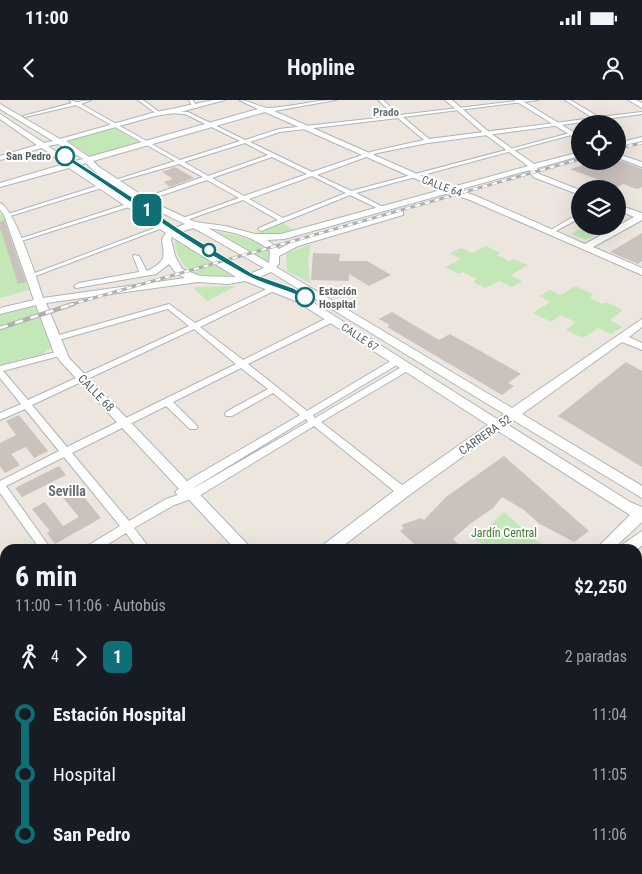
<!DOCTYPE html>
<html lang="es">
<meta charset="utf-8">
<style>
body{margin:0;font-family:"Roboto Condensed",sans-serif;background:#20242c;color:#f1f3f6;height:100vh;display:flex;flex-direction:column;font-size:19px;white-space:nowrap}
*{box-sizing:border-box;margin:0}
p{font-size:16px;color:#9ea1a6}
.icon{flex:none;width:28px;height:28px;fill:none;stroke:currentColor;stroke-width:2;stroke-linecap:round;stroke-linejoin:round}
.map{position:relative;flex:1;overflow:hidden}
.sheet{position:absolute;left:0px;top:444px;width:642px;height:331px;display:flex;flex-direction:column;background:#171b24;border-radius:15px 15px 0 0;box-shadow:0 5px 20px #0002}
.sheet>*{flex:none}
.badge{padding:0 10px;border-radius:8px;font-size:18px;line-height:32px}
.controls{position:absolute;left:571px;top:15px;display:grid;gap:10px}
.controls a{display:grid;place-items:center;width:55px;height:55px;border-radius:50%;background:#171b24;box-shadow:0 5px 20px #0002;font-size:25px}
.map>.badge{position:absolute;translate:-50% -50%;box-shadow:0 0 0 2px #fff}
.legs{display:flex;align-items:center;gap:8px;height:55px;padding:0 15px;font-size:16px}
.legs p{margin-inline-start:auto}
.overview{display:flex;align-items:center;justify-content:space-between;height:85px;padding:0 15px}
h1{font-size:28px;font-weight:700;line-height:38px}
ul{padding:0 15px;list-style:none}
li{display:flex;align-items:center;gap:18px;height:60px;font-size:19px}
li i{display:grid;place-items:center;width:8px;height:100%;margin:0 6px;background:currentColor}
li i::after{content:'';width:12px;height:12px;margin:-6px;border:4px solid;border-radius:50%;background:#171b24}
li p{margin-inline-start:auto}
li:first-child i{background:linear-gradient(#0000 50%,currentColor 0)}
li:last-child i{background:linear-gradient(currentColor 50%,#0000 0)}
.status{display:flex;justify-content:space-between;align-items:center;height:35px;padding:0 25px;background:#171b24;direction:ltr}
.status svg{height:14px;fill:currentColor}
header{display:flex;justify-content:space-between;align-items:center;height:65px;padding:0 15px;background:#171b24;font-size:22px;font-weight:700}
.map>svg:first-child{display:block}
.green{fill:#c4e7b8}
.building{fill:#c9c2bd}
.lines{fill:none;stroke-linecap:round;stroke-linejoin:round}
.street-casing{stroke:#afb4b8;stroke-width:2}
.secondary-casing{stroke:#aeb5b8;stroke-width:2}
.street{fill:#fff;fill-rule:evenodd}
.secondary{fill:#fff;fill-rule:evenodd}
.rail-far1-casing{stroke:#afb0b1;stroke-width:3}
.rail-casing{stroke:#afb0b1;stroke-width:4.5}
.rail-far1{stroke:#fff;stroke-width:2;stroke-dasharray:5;stroke-linecap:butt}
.rail{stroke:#fff;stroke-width:2.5;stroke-dasharray:8;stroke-linecap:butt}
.line-1{fill:#0e6f76;stroke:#fff}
.stop-1-dot{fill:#fff;stroke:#0e6f76;stroke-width:2.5}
.labels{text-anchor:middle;stroke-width:4;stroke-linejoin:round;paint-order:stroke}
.far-neighbourhood-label{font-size:11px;font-weight:bold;fill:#687073;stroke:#fff}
.far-stop-label{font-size:11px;font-weight:bold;fill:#575e61;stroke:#fff;text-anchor:end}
.far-street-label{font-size:11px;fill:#575e61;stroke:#fff}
.street-label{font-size:12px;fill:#575e61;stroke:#fff}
.park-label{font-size:12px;fill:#3f832d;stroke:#fff}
.neighbourhood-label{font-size:14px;font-weight:bold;fill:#687073;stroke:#fff}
</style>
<div class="status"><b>11:00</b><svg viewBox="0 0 49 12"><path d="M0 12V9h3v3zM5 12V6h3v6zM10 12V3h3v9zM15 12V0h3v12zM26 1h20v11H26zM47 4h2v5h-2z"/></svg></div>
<header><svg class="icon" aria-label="back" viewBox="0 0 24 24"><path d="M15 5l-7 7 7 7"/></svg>Hopline<svg class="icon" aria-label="person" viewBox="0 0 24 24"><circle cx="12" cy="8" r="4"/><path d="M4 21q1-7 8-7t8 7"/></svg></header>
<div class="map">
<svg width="642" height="774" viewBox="0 0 642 774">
<rect width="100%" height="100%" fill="#ece6de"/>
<path class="green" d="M107 28H115L140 43 92 57 66 40Z
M0 114H3L29 190 0 198Z
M281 122 294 130 272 135 257 133Z
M585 126H611L586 140 571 134Z
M206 129C222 133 264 139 271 154L268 164Z
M175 138 235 175C213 176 190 180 179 157 176 151 174 145 175 138Z
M311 144 308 162 310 183 287 171 286 154Z
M486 146 500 153 497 155 509 161 513 159 528 165 511 175 522 181 512 187 499 181 485 188 473 182 477 179 463 172 459 174 445 167 461 159 450 153 461 148 472 153Z
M236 186 207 201 193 187Z
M575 186 593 194 589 198 603 204 606 202 623 210 610 220 623 227 611 234 598 228 583 238 566 230 575 222 561 215 551 222 533 213 550 202 539 196 550 190 561 195Z
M33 207 38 208 52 247 43 254 0 265V215Z
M504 412 546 449H488L475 439Z
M642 463V522L638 523V467Z
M638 559H642V763L639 774H574L570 770H638Z
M5 723V770H122L124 774H0V727Z"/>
<path class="building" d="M598 61H621L642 69V87L637 89 623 84 618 87 570 69Z
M175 67 194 78 170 87 164 82 173 79 162 72Z
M4 120 26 182 18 184 0 128V122Z
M642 133V161L638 164 610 152Z
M313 153 340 154 339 161H367L391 175 369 186 349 174V181L311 180Z
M392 212 439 240 450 234 521 274 508 283 514 286 502 295 387 227 390 225 379 219Z
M626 262 642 271V367L558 316Z
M19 315 48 351 34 358 26 347 11 354 20 365 5 373 0 366V343L16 335 6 321Z
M504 356 589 431 574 442 540 424 524 410 502 397 493 408 470 424 453 439 463 449H420L400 431 404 428 401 425 421 418 424 420 446 397Z
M59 366 66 375 22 397 15 388Z
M75 386 101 418 55 444 47 433 50 431 32 409 45 402 63 426 79 417 60 394Z"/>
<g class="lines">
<defs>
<path id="street" d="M69 0 77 2 91 0 81 4 180 60 240 41 185 14 169 13 171 11 188 12 245 40 279 29 395 16 378 0H383L400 15 525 0H538L403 17 429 39 593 18 565 0H570L599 17 642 12V14L428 43 377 53 317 75 351 91 570 33 575 34 356 93 383 107V109H379L350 95 261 131 258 129 259 128 278 120 243 100 184 121H180V119L239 98 207 80 145 101H141V99L203 77 179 64 112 83V81L175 61 76 5 25 17 23 16 72 3ZM398 18 424 40 374 51 312 72 250 42 280 32ZM245 43 268 55 208 76 184 62ZM272 57 307 74 244 96 212 78ZM312 76 346 93 283 118 249 99Z
M138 0H143L162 14 158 15Z
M189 0H193L197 8H193Z
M103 84 106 86 105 87 10 116 5 115Z
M130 103 132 104V106L21 141 16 140Z
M580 113V118L552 133 547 132Z
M160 126 165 127 33 177 27 176Z
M134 155 139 156 148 174 146 175 140 174 133 156Z
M273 186 280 188 200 227 243 260 329 217H335V221L248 264 307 311 394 259H400V263L313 315 315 318 405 265H411V269L321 322 407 389 408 392 407 395H399L314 326 197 397 174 405 134 428 150 449H138L126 433 100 449H86L87 446 120 426 64 357 6 386 51 449H40L0 393V381L59 351 25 309 0 320V313L21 304 0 278V266L60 251H63V255L3 271 28 300 189 226 168 209 55 241H52V237L169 204 195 223ZM194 229 236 264 67 347 32 305ZM241 268 268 289 226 312 225 314 226 316H232L273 293 300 315 190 379 175 392 178 395 166 399 129 421 72 353 166 306 190 329H196L198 327 173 302ZM306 319 308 322 187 392 198 385Z
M5 494V504L0 506V496Z
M0 558 5 561V576L0 574Z"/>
<path id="secondary" d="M214 0H225L180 12 155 16 66 41 89 57 258 9 239 0C250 0 259 8 269 8 292 7 313 0 336 0L274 11 449 88 528 66 486 35 445 0H452L490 33 534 64 580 52V56L537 68 539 74 580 90V95L533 77 530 70 458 90 476 96 585 144 634 117 618 110V105L642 113V120L593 147 642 168V175L470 100 449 93 284 139 267 140 279 149 292 142 397 111H403V115L298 146 279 156V164L276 167 512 308 642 219V227L629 237 642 243V250L622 242 522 314 642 386V398L513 320 507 324 630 402 642 407V422L613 449H596L630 415 498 331 408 396 339 449H321L323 445 398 388 488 325 298 202 245 181 228 184 198 182 46 203 69 258 252 449H235L61 262 54 253 36 205 0 214V208L34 200 4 115 0 110V103C15 109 37 180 43 198L185 178 176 173 169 164 156 174 76 188 74 186 79 183 150 170C167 159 164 157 162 139L166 133 69 68 0 87V83L64 64 42 48 0 60V56L37 45 0 19V14L44 43 53 41 0 9V4L60 39 152 13ZM265 12 441 90 281 134H255L225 126 195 122 152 102 99 67 93 61ZM58 44 83 59 71 62 48 46ZM86 63C110 89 154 109 185 124L172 129 76 66ZM193 128 201 132 264 168 247 175 178 133ZM208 128C229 131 254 136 270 151L269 163ZM172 137 236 177 200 176 182 169 175 156 171 139ZM271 172 504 314 497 319 306 198 255 179Z
M514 0H521L580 36V41Z
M628 0H636L642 3V8Z
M642 37V41L618 47V43Z
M618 54 642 62V67L618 58Z
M642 431V445L638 449H620L622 445Z
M5 674V695L0 697V676Z
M233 770H257L255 774H231Z
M268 770H292L290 774H266Z"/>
</defs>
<use href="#street" class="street-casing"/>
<use href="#secondary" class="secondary-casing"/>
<use href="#street" class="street"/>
<use href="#secondary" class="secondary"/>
<defs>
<path id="rail-far1" d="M618 48 642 43
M69 205 580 59"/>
<path id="rail" d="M0 228 73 204"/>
</defs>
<use href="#rail-far1" class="rail-far1-casing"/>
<use href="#rail" class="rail-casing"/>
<use href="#rail-far1" class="rail-far1"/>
<use href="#rail" class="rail"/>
</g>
<path class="line-1" d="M65 54 135 99 179 129 253 174 293 188 309 197 303 198C285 189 264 185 246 175 183 141 124 96 63 57Z"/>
<g class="stop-1-dot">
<circle cx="65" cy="56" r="9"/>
<circle cx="209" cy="150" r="6"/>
<circle cx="305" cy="197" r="9"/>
</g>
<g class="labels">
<g class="far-neighbourhood-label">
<text x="386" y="16">Prado</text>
</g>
<g class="far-stop-label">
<text x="51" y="60">San Pedro</text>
<text x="319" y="195" text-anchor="start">Estación<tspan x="319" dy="13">Hospital</tspan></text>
</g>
<g class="far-street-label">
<text transform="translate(442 86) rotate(20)" y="4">CALLE 64</text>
<text transform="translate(360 237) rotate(33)" y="4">CALLE 67</text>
</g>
<g class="street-label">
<text transform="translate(96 293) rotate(46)" y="4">CALLE 68</text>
<text transform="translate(485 335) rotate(-35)" y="4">CARRERA 52</text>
</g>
<g class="park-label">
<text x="504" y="437">Jardín Central</text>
</g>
<g class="neighbourhood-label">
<text x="67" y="396">Sevilla</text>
</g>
</g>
</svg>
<div class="controls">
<a><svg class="icon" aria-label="locate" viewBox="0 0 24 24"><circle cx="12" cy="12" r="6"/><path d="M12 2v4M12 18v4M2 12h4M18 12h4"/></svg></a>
<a><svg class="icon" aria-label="layers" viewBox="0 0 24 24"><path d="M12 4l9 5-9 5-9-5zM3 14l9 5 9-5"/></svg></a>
</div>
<b class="badge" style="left:147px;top:110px;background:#0e6f76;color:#fff">1</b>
<section class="sheet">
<div class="overview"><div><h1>6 min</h1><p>11:00 – 11:06 · Autobús</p></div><b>$2,250</b></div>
<div class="legs"><svg class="icon" aria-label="walk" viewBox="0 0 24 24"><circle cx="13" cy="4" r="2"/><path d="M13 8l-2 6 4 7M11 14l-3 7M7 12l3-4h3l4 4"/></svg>4<svg class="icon" aria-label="forward" viewBox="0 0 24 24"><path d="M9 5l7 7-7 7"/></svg><b class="badge" style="background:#0e6f76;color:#fff">1</b><p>2 paradas</p></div>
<ul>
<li><i style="color:#0e6f76"></i><b>Estación Hospital</b><p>11:04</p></li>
<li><i style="color:#0e6f76"></i><span>Hospital</span><p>11:05</p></li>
<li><i style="color:#0e6f76"></i><b>San Pedro</b><p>11:06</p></li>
</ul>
</section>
</div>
